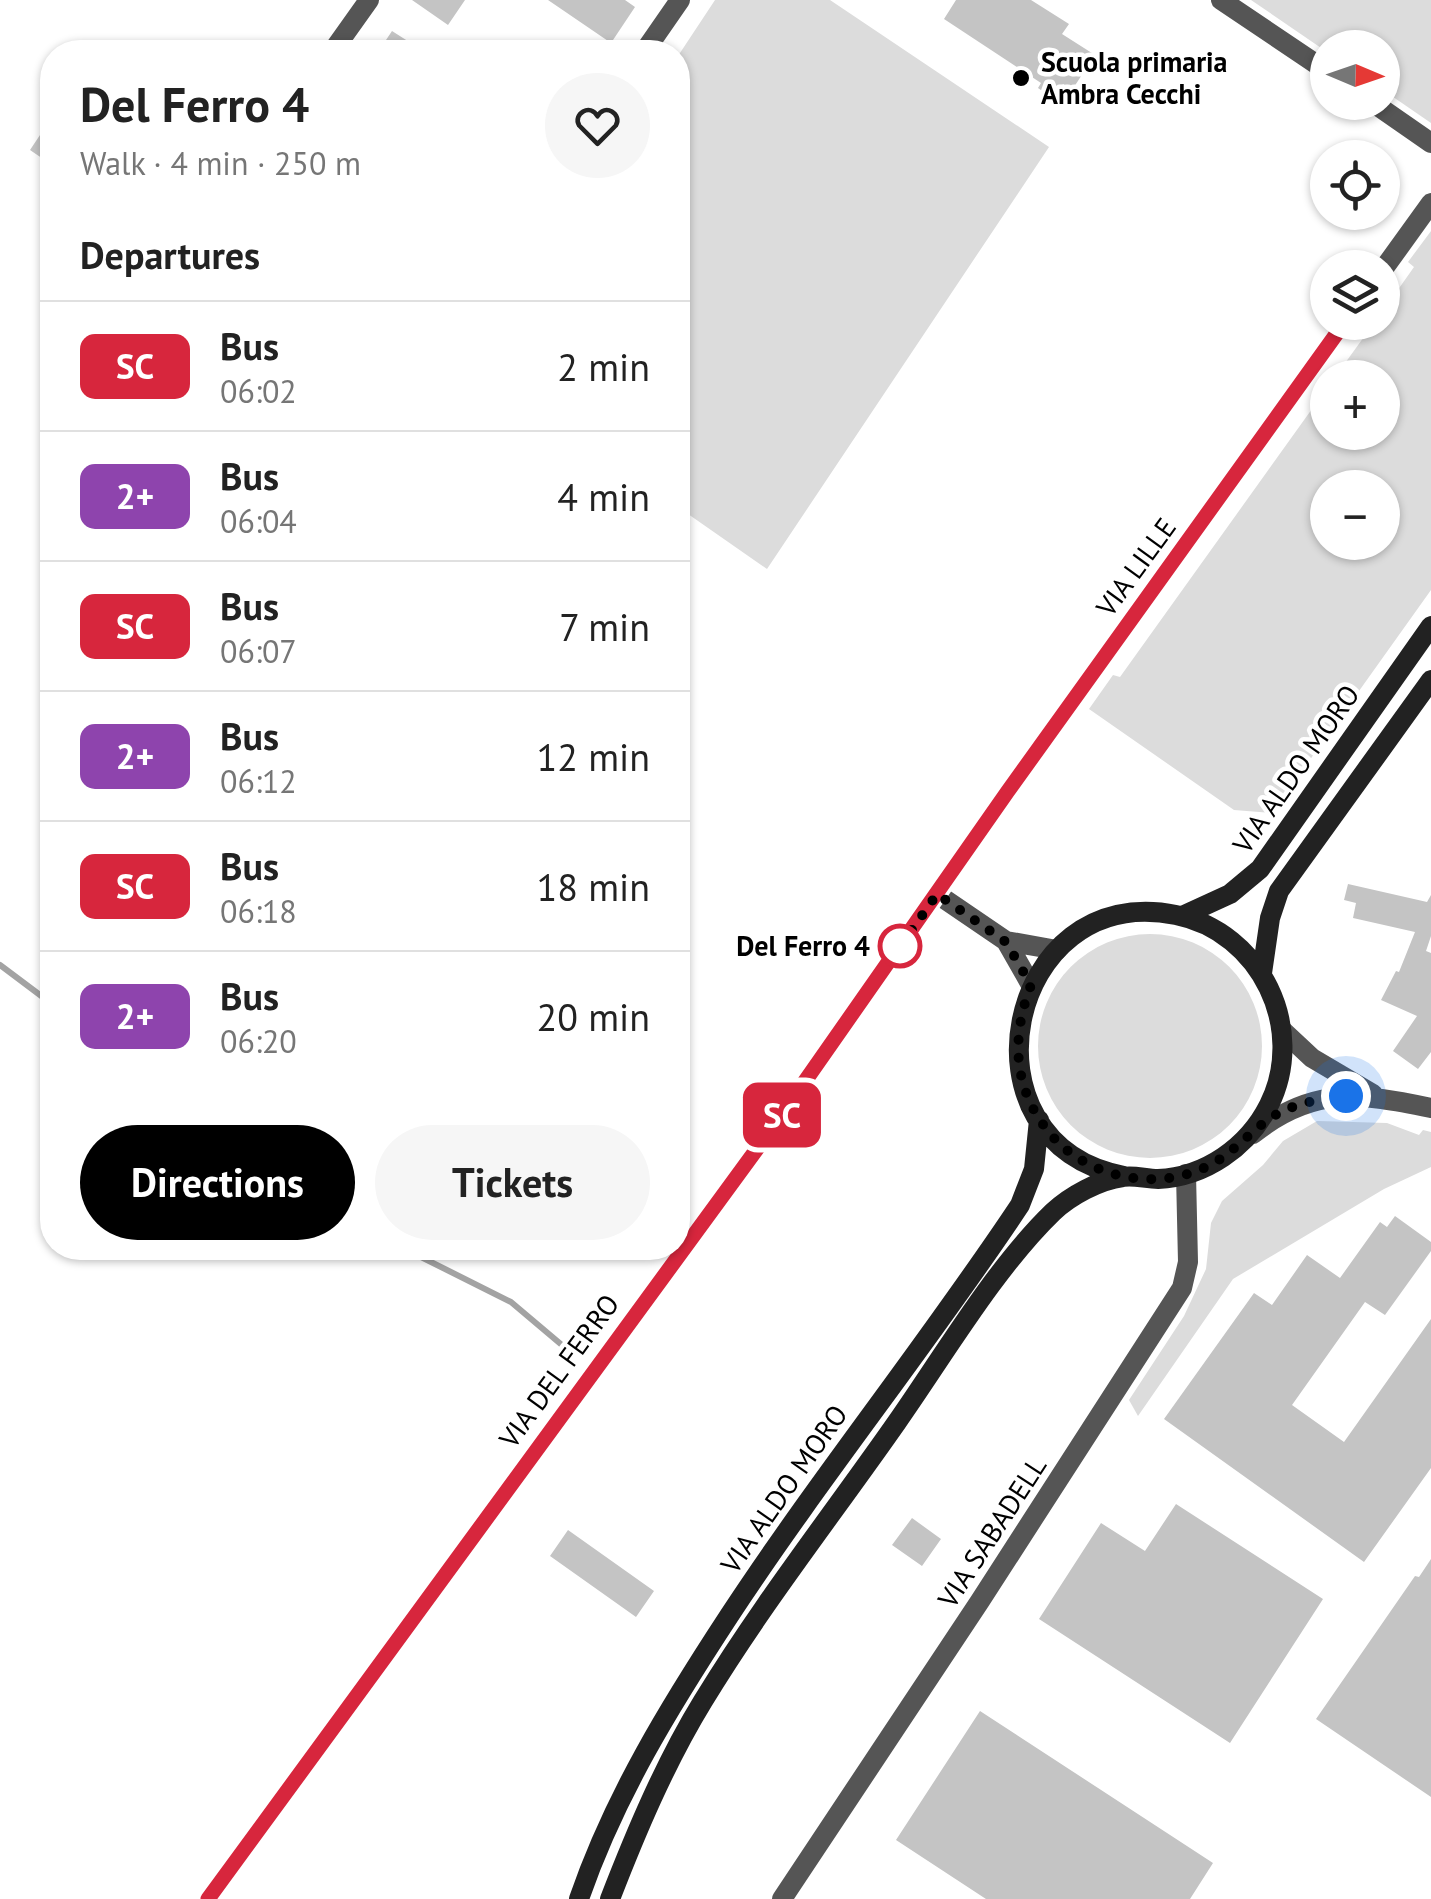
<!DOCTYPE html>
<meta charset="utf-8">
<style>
body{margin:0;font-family:"PT Sans",sans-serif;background:#f6f6f6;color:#222;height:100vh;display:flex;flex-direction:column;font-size:38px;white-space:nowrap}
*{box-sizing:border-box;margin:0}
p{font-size:32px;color:#767676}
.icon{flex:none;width:55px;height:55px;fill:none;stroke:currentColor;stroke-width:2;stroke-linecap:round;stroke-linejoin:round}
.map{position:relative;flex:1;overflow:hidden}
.details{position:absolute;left:40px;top:40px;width:650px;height:1220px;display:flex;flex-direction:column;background:#fff;border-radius:40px;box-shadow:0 2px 8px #0004}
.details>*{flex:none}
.badge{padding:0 20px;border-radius:15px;font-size:35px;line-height:65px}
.needle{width:65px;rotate:92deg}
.buttons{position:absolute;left:1310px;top:30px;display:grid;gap:20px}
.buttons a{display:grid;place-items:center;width:90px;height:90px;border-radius:50%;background:#fff;box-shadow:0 2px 8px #0004;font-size:50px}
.you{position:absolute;width:50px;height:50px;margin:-25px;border:8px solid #fff;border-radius:50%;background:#1a73e8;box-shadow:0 0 0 15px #1a73e833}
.map>.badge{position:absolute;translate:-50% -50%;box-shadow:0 0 0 5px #fff}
h2{padding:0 40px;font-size:38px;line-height:90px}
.round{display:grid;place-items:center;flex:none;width:105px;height:105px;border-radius:52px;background:#f6f6f6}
.headline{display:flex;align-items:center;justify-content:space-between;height:170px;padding:0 40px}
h1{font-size:48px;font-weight:600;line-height:75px}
.action{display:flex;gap:20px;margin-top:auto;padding:20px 40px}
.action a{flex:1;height:115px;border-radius:60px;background:#000;color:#fff;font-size:40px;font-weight:600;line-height:115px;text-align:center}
.action a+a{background:#f6f6f6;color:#222}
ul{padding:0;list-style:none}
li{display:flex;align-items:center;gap:30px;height:130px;padding:0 40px;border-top:2px solid #e0e0e0}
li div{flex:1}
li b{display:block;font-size:38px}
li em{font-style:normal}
li .badge{min-width:110px;font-weight:700;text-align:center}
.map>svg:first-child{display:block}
.green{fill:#dcdcdc;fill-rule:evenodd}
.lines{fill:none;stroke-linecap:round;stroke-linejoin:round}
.stream{stroke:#a3a3a3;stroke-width:6}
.building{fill:#c4c4c4}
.minor{stroke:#555;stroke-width:20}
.secondary{stroke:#222;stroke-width:20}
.line-casing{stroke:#fff;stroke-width:22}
.line{stroke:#d7263d;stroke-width:15}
.walk{stroke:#000;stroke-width:10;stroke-dasharray:0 18}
.poi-dot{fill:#000;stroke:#fff;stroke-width:4}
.stop-dot{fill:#fff;stroke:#d7263d;stroke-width:5}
.labels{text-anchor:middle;stroke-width:9;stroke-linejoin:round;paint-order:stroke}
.poi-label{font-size:28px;font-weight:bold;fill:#000;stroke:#fff;text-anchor:start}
.street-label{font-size:28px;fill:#000;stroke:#fff}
.stop-label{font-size:28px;font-weight:bold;fill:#000;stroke:#fff;text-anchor:end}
</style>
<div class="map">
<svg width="1431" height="1899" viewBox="0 0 1431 1899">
<rect width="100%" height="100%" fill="#fff"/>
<path class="green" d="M715 0H830L1049 147 767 569 678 507V56Z
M1251 0H1431V123L1383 90 1382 48H1328L1327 52Z
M1431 231V590L1272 813 1234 810 1089 709 1113 675 1120 677 1327 388 1328 432H1382V378L1335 377 1374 323 1382 322 1383 311 1414 267 1408 262ZM1328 488H1382V542H1328Z
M1038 1046a112 112 0 1 1 224 0a112 112 0 1 1-224 0Z
M1317 1121 1387 1123 1419 1135 1423 1130 1431 1132V1167L1384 1189 1233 1279 1138 1416 1129 1400 1184 1316 1206 1269 1211 1223 1222 1201 1263 1165 1283 1141Z"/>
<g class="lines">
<path class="stream" d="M0 965 52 1004
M403 1248 511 1302 569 1351"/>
</g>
<path class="building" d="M412 0H465L448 25Z
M548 0H625L635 7 611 43Z
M956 0H1031L1069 24 1062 34 1095 55 1072 90 1063 84 1054 99 1038 88 1041 83 944 19Z
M392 31 425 52H378Z
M52 117V165L30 150Z
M1348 884 1427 902 1431 895V936L1426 951 1431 953V1052L1418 1069 1393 1051 1417 1016 1381 1000 1396 971 1399 972 1415 932 1353 918 1356 903 1344 900Z
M1395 1216 1431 1242V1251L1385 1315 1365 1302 1292 1405 1344 1442 1431 1319V1468L1364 1562 1164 1419 1254 1293 1272 1305 1307 1255 1340 1278 1380 1222 1387 1227Z
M1176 1504 1323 1599 1230 1743 1039 1619 1101 1523 1145 1551Z
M912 1518 941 1539 922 1566 892 1545Z
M568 1530 654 1591 636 1617 550 1556Z
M1431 1559V1797L1316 1719 1415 1576 1419 1577Z
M980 1711 1213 1863 1190 1899H986L896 1840Z"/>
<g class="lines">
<path class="minor" d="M1221 0 1328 72
M332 52 369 0
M644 52 680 0
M1372 102 1431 143
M1382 271 1431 203
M937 894 1006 941 1057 950
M1006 941 1031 985
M1282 1030 1312 1058 1373 1094
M1253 1134C1313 1086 1360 1093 1431 1108
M208 1899 773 1127 1008 791 1345 322
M782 1899 980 1601 1182 1288 1188 1262 1186 1174"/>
<path class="secondary" d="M1182 916 1230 894 1260 869 1431 626
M1262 973 1270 918 1279 891 1431 680
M579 1899C614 1797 670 1706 729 1616 821 1476 927 1345 1020 1205L1034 1169 1039 1120
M610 1899C636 1832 665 1763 703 1701 762 1604 832 1515 897 1422 944 1355 995 1268 1053 1212 1070 1196 1099 1180 1123 1177 1134 1175 1146 1179 1158 1179 1205 1177 1248 1147 1269 1105 1307 1029 1261 932 1176 915 1005 880 953 1144 1124 1176"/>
</g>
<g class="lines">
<defs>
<path id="line" d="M208 1899 773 1127 1008 791 1345 322"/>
</defs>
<use href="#line" class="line-casing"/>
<use href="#line" class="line"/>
<path class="walk" d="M900 946 896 953 937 894 1006 942 1031 985C1013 1032 1012 1080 1042 1123 1078 1177 1155 1195 1212 1164 1237 1150 1255 1126 1279 1113 1300 1102 1323 1099 1346 1096"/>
</g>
<circle class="poi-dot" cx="1021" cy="78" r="10"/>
<circle class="stop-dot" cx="900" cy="946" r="20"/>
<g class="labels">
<g class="poi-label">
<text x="1041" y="72">Scuola primaria<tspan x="1041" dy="32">Ambra Cecchi</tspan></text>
</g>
<g class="street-label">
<text transform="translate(1136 567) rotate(-54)" y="10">VIA LILLE</text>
<text transform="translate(1296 769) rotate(-55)" y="10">VIA ALDO MORO</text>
<text transform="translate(559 1371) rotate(-54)" y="10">VIA DEL FERRO</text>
<text transform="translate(784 1489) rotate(-55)" y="10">VIA ALDO MORO</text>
<text transform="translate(992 1532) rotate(-57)" y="10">VIA SABADELL</text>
</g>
<g class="stop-label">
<text x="870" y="956">Del Ferro 4</text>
</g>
</g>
</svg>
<div class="buttons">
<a><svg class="needle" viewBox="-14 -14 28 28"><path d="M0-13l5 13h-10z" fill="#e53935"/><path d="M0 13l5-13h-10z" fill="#767676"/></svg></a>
<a><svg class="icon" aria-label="locate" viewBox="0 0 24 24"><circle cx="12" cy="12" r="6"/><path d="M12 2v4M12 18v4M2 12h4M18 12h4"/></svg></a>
<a><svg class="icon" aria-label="layers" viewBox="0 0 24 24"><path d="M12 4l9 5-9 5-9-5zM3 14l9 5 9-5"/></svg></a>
<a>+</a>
<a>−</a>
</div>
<div class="you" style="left:1346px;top:1096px"></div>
<b class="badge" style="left:782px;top:1115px;background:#d7263d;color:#fff">SC</b>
<section class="details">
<div class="headline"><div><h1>Del Ferro 4</h1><p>Walk · 4 min · 250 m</p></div><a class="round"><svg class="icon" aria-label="heart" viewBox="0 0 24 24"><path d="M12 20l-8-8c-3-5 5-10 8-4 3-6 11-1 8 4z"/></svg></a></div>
<h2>Departures</h2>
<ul>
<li><span class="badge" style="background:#d7263d;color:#fff">SC</span><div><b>Bus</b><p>06:02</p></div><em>2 min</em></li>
<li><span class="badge" style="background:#8e44ad;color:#fff">2+</span><div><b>Bus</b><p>06:04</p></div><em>4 min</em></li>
<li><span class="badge" style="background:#d7263d;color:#fff">SC</span><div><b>Bus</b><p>06:07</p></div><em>7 min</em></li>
<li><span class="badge" style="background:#8e44ad;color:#fff">2+</span><div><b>Bus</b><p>06:12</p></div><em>12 min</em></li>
<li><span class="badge" style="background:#d7263d;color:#fff">SC</span><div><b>Bus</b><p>06:18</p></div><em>18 min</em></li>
<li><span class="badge" style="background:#8e44ad;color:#fff">2+</span><div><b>Bus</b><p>06:20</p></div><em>20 min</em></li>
</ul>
<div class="action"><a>Directions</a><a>Tickets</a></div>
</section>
</div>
